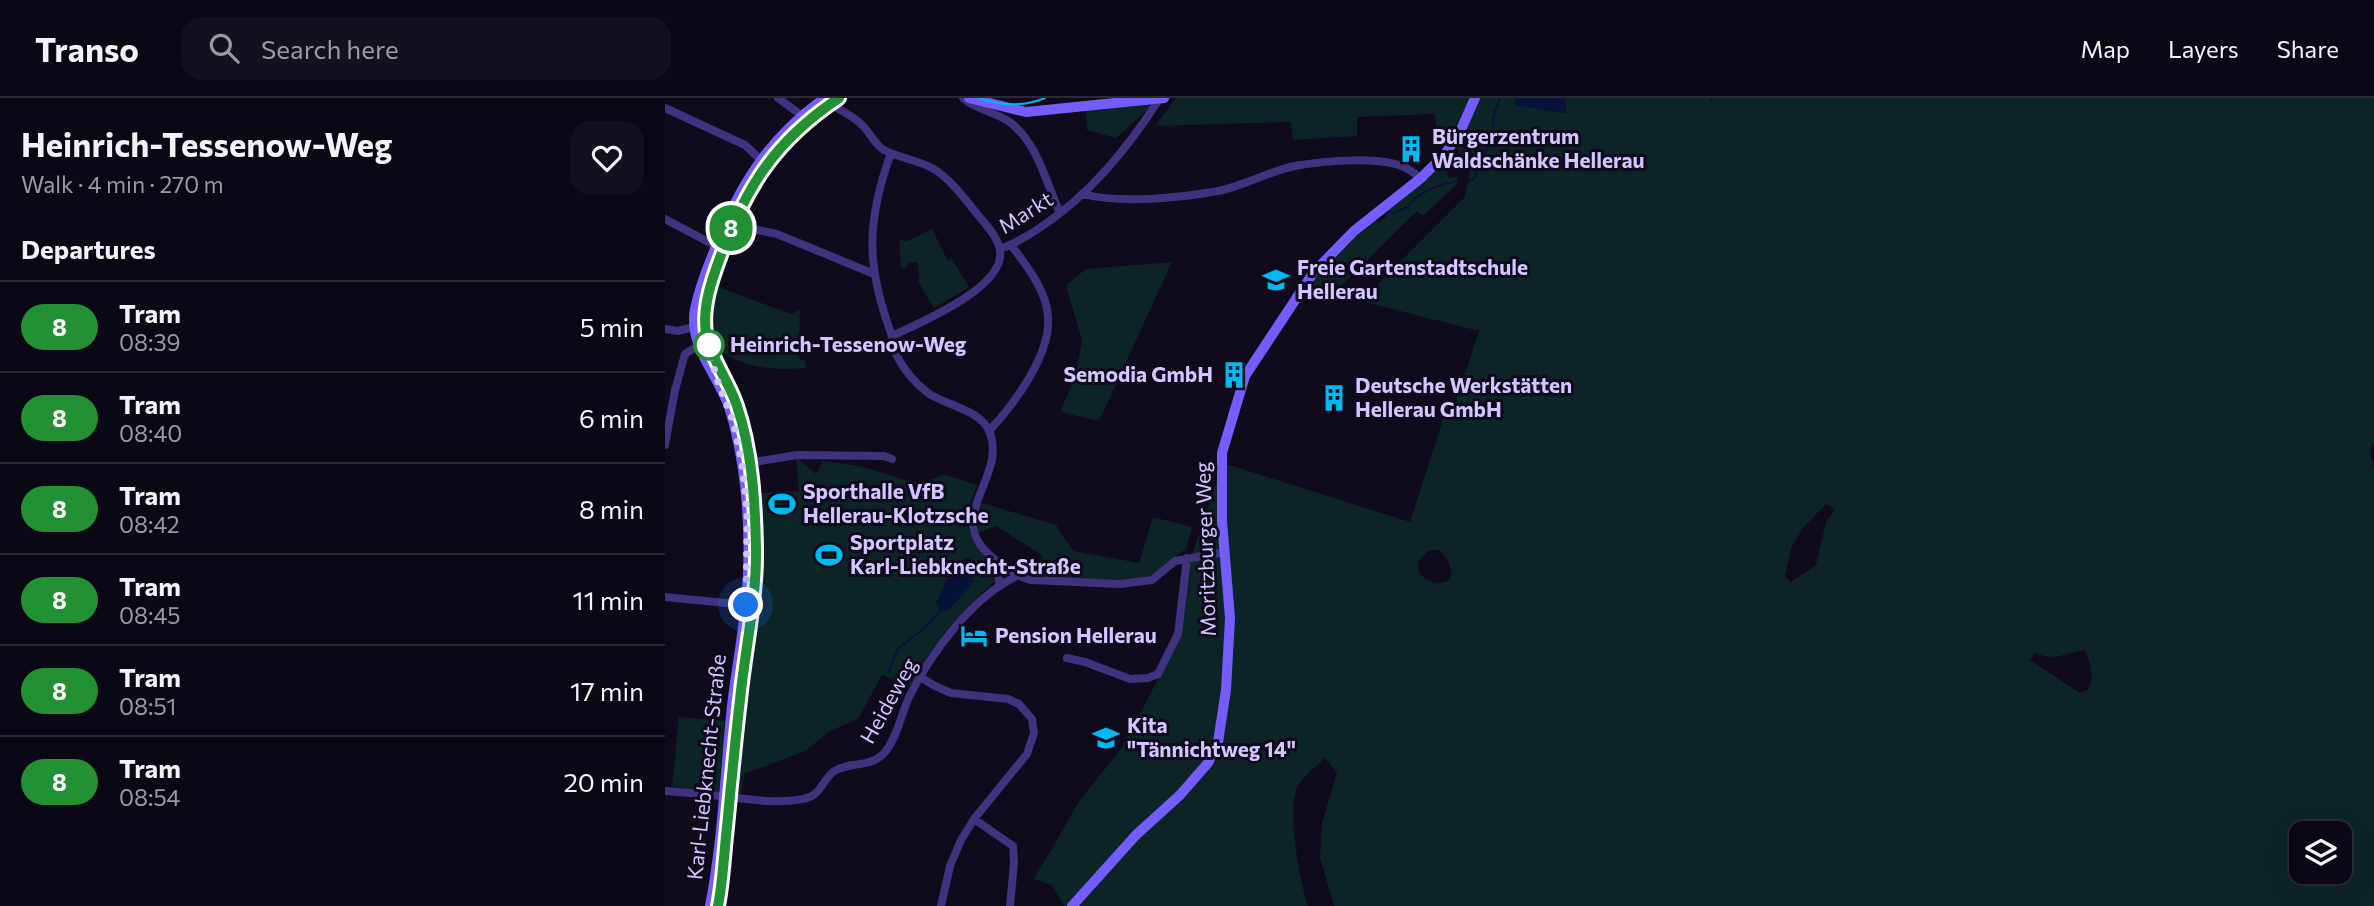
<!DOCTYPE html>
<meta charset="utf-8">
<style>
body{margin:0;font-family:Commissioner,sans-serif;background:#14111e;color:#f1f3f6;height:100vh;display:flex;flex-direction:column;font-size:26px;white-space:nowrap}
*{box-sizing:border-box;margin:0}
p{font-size:23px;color:#9a9aa0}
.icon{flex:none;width:38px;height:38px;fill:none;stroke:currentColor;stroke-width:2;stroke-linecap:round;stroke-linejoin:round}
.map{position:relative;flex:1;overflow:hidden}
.drawer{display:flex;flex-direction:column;background:#0b0815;width:665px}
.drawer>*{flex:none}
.badge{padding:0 14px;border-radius:23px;font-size:24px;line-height:46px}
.controls{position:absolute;left:1624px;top:723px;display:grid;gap:14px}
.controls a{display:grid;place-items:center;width:63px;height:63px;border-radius:14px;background:#0b0815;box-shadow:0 7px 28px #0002,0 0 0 2px #2b2934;font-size:35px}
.you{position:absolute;width:35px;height:35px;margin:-18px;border:5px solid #fff;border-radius:50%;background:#1a73e8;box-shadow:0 0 0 10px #1a73e833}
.map>.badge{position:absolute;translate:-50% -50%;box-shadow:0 0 0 4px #fff}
h2{padding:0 21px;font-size:26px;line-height:63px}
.round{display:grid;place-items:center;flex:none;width:74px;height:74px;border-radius:21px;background:#14111e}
.overview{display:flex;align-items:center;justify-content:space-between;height:119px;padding:0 21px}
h1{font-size:33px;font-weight:700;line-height:52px}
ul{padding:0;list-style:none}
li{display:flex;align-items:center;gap:21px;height:91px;padding:0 21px;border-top:2px solid #2b2934}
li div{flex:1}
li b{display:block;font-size:26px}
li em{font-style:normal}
li .badge{min-width:77px;font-weight:700;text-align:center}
header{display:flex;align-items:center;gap:42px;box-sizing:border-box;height:98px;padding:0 35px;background:#0b0815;border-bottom:2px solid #2b2934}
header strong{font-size:33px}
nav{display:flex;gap:38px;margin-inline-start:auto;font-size:24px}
.search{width:490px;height:63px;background:#14111e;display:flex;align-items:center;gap:18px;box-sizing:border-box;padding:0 24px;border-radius:21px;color:#9a9aa0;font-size:26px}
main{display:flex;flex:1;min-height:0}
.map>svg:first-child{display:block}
.green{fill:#0d2426;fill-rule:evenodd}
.water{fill:#061239}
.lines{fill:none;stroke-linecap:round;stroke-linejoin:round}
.stream{stroke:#061239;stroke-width:2}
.street{stroke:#3f327e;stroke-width:8}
.secondary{stroke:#755cff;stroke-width:10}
.tram{stroke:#00b9f0;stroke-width:2}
.line-casing{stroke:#fff;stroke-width:16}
.line{stroke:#229133;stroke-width:10}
.walk{stroke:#d3c5ff;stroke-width:7;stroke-dasharray:0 12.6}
.stop-dot{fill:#fff;stroke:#229133;stroke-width:3.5}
.labels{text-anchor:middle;stroke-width:6;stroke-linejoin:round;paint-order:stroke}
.poi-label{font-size:21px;font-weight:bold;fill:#d3c5ff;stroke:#0f0a1c;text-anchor:start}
.street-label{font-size:21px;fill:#d3c5ff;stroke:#0f0a1c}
.stop-label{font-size:21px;font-weight:bold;fill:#d3c5ff;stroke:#0f0a1c;text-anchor:start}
</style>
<header>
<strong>Transo</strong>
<div class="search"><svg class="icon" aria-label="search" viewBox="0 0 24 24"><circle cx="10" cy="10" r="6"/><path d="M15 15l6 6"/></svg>Search here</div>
<nav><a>Map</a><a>Layers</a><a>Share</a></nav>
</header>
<main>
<section class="drawer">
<div class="overview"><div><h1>Heinrich-Tessenow-Weg</h1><p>Walk · 4 min · 270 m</p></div><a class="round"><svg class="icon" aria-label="heart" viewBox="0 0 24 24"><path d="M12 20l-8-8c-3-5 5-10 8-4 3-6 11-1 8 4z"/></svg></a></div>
<h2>Departures</h2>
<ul>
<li><span class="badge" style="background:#229133;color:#fff">8</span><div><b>Tram</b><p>08:39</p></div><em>5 min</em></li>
<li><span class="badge" style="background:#229133;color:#fff">8</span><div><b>Tram</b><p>08:40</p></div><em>6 min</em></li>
<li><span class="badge" style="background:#229133;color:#fff">8</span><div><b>Tram</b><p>08:42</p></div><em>8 min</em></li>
<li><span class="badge" style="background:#229133;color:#fff">8</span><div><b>Tram</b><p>08:45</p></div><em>11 min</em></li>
<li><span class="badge" style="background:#229133;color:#fff">8</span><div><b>Tram</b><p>08:51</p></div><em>17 min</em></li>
<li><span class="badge" style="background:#229133;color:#fff">8</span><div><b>Tram</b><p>08:54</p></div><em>20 min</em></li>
</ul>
</section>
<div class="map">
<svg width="1709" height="808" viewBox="0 0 1709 808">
<rect width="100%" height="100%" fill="#0f0a1c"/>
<path class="green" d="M511 0H851L850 7 901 15V0H1709V344L1705 352 1709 370V808H669L655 760 657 725 672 674 660 660C651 668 639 678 633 688 621 709 635 785 643 808H399L387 787 369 781 415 702 456 651 490 587 514 536 525 463 558 365 745 424 782 309 789 310 814 233 696 203 800 99 805 74C800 65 793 48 786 44L777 50 769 16 692 19V38L628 42 626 24 490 28ZM1161 406 1170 411 1161 424 1151 467 1126 484 1120 478 1126 450 1138 430ZM774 452C784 462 788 469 785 482 771 487 764 485 754 475L753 463 763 453ZM1419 552C1427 566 1428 575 1424 591L1415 595 1365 562 1369 555 1386 560ZM1636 735H1675V774H1636Z
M493 2 451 40 422 32 420 9Z
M782 59H790L792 63 791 69 781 75 785 80 792 79 793 85 758 118 752 113 674 190 683 200 640 189 709 121 713 125 722 118 719 113Z
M267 131 283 163 287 161 304 189 269 210 254 185 253 164H244L241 170 236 171 234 142 242 143Z
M507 164 434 323 395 314 410 279 417 243 401 187 421 171Z
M53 189 126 216 135 212 134 260 140 263 141 270C110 273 78 270 53 252L49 239 53 238 51 232 47 233C45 218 49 204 53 189Z
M131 359 151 376 158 363C175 365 192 367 208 372 233 378 252 392 278 376L312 387C298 423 299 441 329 466L330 483C295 514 266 547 245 588L217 577 193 621 165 633 140 653 79 676 76 699 67 698 80 577 90 509H93L97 492V395L134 393ZM290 467 309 483 284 512 271 505Z
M314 404 391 427 408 453 474 465 488 419 527 429 521 451C508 459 500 468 490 475 470 487 404 480 379 479L377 457 331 428 314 435 310 422Z
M14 619 60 623 54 694 42 693V686L31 685 30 692 7 689Z"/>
<path class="water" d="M851 0H901V15L850 7Z
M300 460H305L313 469 307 481 309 484 284 512 274 514C268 499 284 481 291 467L293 468Z"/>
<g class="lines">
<path class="stream" d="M1045 0 1047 5
M803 84 809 81 827 39 829 17 835 0
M721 115 725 114 728 115 743 109C751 94 777 86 793 83
M223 575 233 551 262 528 274 514"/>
<path class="street" d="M113 0 136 17
M298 0C313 13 332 14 346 25 373 46 381 85 395 115
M158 2C171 11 187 16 198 28 206 36 209 46 219 52 234 60 253 62 269 71 286 82 300 101 313 117 321 127 333 139 335 153 340 190 254 225 227 238
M0 10 80 47 96 62
M226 55C201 124 201 168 227 238 225 246 229 251 232 258 239 272 250 285 263 295 282 308 317 312 325 335 342 380 277 420 328 460 340 469 350 477 365 482L455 486 487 482 510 463 560 454
M418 96C456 106 514 100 553 93 579 88 604 73 630 68 657 63 718 57 743 71 747 73 751 77 756 80
M0 121 51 148
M59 125 112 136 209 176
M335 151C349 146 361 139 373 131 425 97 462 51 495 0
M0 231 13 233 29 229
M324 333C349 306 386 257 383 219 382 193 361 167 346 147
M0 347 10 292 20 256 34 247
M77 366 132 357 219 358 227 361
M333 464 334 486
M0 499 81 507
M402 560 420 564 465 581 483 580 493 576 513 536 522 460
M255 579 270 588 286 595 343 601 354 606 367 621 369 635 362 656 309 721 296 742 285 768 276 808
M0 693C21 695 43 696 64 699 88 702 113 706 138 701 156 698 156 684 168 674 185 662 205 672 221 653 233 637 236 617 244 599 266 555 307 499 352 478
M309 721 348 748 349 765 345 808"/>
<path class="secondary" d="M304 0 361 14 499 0
M45 808C58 742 60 674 67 608 71 573 78 538 81 503 85 465 84 425 80 387 77 361 72 334 64 309 53 277 23 247 30 211 34 192 41 173 48 156 72 91 103 40 160 0
M407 808 471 737 515 697 543 665 553 644 561 592 565 520 557 423V355L580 278 648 175 689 133 756 80 780 56 795 34 810 0"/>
<path class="tram" d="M314 0C336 8 358 9 380 0
M53 808C58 782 59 755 62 729 66 687 70 644 75 602 80 551 92 501 91 449 90 403 87 352 72 308 64 283 45 261 41 235 37 209 47 181 56 157 82 87 111 42 174 0"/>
</g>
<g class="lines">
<defs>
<path id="line" d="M53 808C58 782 59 755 62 729 66 687 70 644 75 602 80 551 92 501 91 449 90 403 87 352 72 308 64 283 46 261 41 235 37 209 47 181 56 157 82 87 111 42 174 0"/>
</defs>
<use href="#line" class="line-casing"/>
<use href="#line" class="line"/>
<path class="walk" d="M44 247 51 279 68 323 77 366 82 414 81 507"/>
</g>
<defs>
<symbol id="building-bare" viewBox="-9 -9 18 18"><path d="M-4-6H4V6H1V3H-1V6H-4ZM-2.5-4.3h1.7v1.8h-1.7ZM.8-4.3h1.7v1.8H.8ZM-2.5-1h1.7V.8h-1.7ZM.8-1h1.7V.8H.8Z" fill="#00b9f0" stroke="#0f0a1c" stroke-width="2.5" paint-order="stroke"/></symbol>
<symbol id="school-bare" viewBox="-9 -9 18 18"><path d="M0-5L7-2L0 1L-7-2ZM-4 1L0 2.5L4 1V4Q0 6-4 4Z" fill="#00b9f0" stroke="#0f0a1c" stroke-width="2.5" paint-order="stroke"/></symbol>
<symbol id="stadium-bare" viewBox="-9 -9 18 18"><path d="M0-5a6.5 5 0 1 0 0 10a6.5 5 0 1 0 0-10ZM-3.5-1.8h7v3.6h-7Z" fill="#00b9f0" stroke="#0f0a1c" stroke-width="2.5" paint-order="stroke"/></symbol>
<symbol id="hotel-bare" viewBox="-9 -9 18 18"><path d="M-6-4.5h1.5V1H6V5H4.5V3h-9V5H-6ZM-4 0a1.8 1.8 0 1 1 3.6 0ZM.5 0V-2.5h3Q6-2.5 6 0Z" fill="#00b9f0" stroke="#0f0a1c" stroke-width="2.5" paint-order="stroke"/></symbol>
</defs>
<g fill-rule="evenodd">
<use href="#building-bare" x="727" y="32" width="38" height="38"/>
<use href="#school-bare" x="592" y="163" width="38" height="38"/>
<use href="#building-bare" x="550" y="258" width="38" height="38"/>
<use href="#building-bare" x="650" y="281" width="38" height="38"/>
<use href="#stadium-bare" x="98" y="387" width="38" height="38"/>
<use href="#stadium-bare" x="145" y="438" width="38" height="38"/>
<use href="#hotel-bare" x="290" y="519" width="38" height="38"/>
<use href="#school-bare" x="422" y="621" width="38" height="38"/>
</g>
<circle class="stop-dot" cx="44" cy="247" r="14"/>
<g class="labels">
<g class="poi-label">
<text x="767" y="46">Bürgerzentrum<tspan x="767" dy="24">Waldschänke Hellerau</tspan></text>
<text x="632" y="177">Freie Gartenstadtschule<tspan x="632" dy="24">Hellerau</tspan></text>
<text x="548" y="284" text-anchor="end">Semodia GmbH</text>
<text x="690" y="295">Deutsche Werkstätten<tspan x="690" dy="24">Hellerau GmbH</tspan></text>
<text x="138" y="401">Sporthalle VfB<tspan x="138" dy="24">Hellerau-Klotzsche</tspan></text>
<text x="185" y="452">Sportplatz<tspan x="185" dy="24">Karl-Liebknecht-Straße</tspan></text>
<text x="330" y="545">Pension Hellerau</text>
<text x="462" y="635">Kita<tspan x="462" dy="24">"Tännichtweg 14"</tspan></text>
</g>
<g class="street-label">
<text transform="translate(361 115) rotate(-32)" y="7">Markt</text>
<text transform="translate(541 451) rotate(-92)" y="7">Moritzburger Weg</text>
<text transform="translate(224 603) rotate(-61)" y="7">Heideweg</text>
<text transform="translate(42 669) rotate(-84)" y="7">Karl-Liebknecht-Straße</text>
</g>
<g class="stop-label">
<text x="65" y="254">Heinrich-Tessenow-Weg</text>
</g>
</g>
</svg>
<div class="controls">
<a><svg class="icon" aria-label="layers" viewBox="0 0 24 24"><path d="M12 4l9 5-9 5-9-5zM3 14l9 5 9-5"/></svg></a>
</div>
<div class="you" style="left:81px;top:507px"></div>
<b class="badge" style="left:66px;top:130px;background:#229133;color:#fff">8</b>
</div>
</main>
